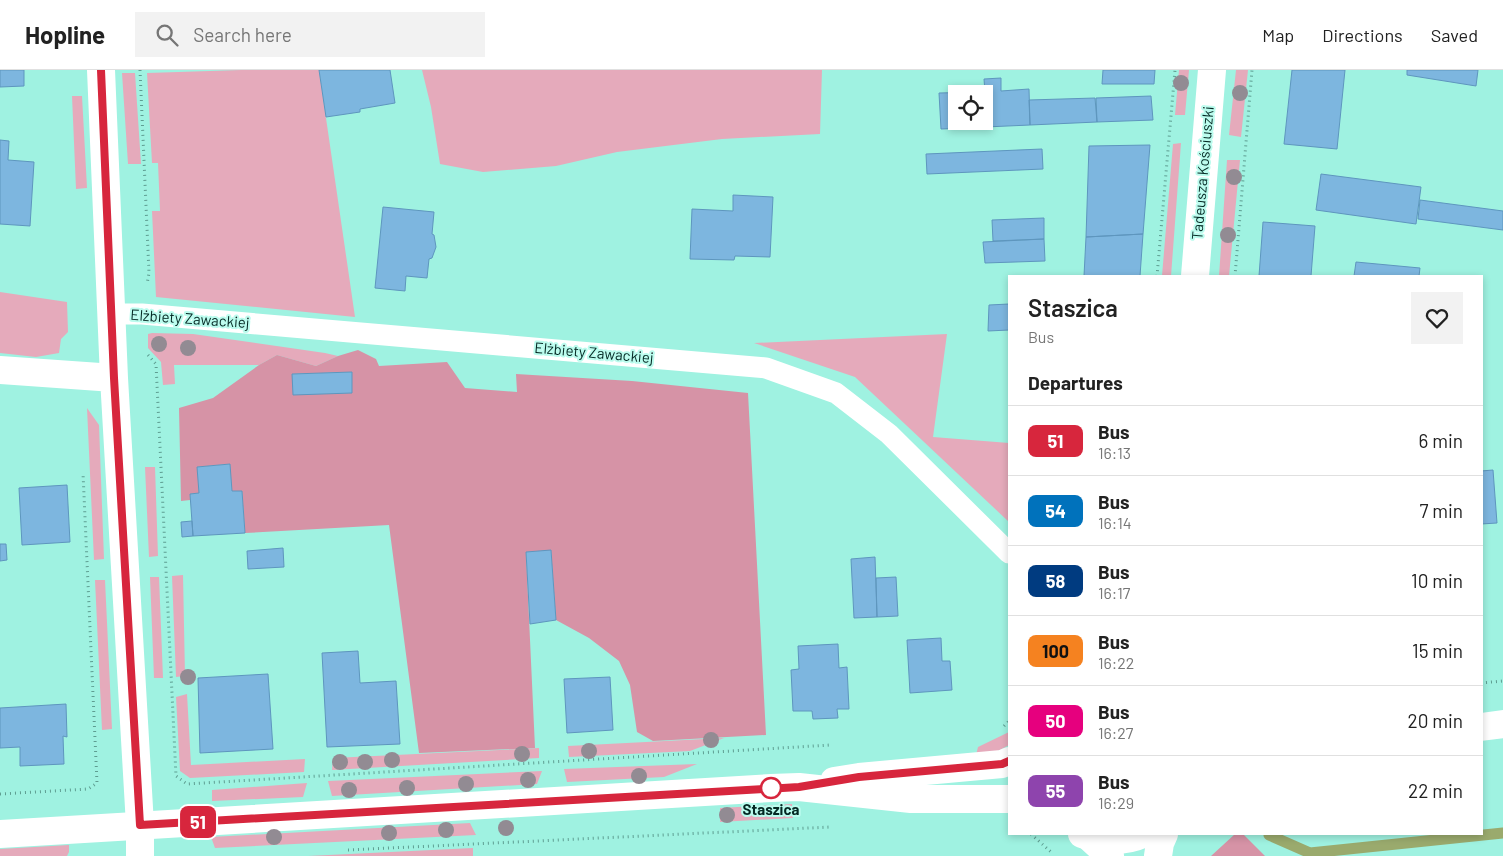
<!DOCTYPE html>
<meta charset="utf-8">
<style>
body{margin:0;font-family:Barlow,sans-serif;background:#f2f2f2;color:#222;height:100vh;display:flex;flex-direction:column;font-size:19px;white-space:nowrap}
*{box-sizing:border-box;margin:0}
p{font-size:16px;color:#767676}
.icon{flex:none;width:28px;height:28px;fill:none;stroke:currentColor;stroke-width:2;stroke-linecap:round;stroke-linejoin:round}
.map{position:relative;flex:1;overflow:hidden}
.details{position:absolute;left:1008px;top:205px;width:475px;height:560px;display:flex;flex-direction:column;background:#fff;border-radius:0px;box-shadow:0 2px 8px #0003}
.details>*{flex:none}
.badge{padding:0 10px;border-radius:8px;font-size:18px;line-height:32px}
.fabs{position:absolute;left:948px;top:15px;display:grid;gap:10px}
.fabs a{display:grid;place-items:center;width:45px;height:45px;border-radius:0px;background:#fff;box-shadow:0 2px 8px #0003;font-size:25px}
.map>.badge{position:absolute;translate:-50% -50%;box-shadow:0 0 0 2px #fff}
h2{padding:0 20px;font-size:19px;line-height:45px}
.round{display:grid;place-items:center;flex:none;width:52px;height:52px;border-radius:0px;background:#f2f2f2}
.head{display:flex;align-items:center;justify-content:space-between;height:85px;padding:0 20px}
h1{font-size:24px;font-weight:600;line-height:38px}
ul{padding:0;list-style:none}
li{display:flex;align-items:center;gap:15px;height:70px;padding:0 20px;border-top:1px solid #e0e0e0}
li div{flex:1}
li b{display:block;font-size:19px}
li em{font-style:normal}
li .badge{min-width:55px;font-weight:700;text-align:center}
header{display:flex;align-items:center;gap:30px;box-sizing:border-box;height:70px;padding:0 25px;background:#fff;border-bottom:1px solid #e0e0e0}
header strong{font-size:24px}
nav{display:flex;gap:28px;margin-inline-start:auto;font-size:18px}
.search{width:350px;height:45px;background:#f2f2f2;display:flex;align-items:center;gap:12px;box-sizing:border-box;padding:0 18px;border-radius:0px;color:#767676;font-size:19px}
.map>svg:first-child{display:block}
.green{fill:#e5aabb}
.forest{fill:#d693a6;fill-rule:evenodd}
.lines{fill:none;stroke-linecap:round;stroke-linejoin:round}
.stream{stroke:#9aaa6d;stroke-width:11}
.building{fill:#7db6df;stroke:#5e96be;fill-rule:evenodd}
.path{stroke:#5e9d91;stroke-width:3;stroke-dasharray:1 4;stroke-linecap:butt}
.service{stroke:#fff;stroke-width:21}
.minor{stroke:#fff;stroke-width:28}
.tertiary{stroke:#fff;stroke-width:28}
.tree{fill:#928b93}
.line-casing{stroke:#fff;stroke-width:11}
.line{stroke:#d7263d;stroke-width:8}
.stop-dot{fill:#fff;stroke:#d7263d;stroke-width:2.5}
.labels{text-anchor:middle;stroke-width:4;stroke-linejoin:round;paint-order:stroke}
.street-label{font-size:15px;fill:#042823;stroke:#bbfcee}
.stop-label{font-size:15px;font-weight:bold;fill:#042823;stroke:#bbfcee}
</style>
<header>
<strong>Hopline</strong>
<div class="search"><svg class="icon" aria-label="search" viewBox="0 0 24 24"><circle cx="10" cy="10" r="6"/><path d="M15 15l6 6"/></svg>Search here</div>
<nav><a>Map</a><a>Directions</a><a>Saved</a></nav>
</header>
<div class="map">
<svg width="1503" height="786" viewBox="0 0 1503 786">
<rect width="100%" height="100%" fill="#9ff2e1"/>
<path class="green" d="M241 0H319L355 247 156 227 152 141H160L158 93H152L147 3Z
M422 0H822L820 64 722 69 617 82 556 96 483 102 440 94 431 37Z
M1179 0H1189L1185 45H1175Z
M1236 0H1248L1241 67 1229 65Z
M122 3H135L141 94H128Z
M72 26H82L87 118 76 119Z
M1181 73 1171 206H1162L1173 74Z
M1227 90H1240L1229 206H1219Z
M0 222 67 232 68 262 61 269 59 283 36 287 0 283Z
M152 263 193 264 325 283 338 286 316 296 277 285 259 295H174L175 314 163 315 161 292 148 278V264Z
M947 264 933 367 1009 373V452L855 307 754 273Z
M87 338 99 355 104 489 94 490Z
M145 397H155L158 486 149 487Z
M183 505 185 606 176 607 172 506Z
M150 507H159L163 608H154Z
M95 510H105L112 659 102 660Z
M187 624 191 695 305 689 304 702 190 708 180 701 176 627Z
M1009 662V675L996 682 976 685 978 677Z
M724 668 690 681 569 687 568 676Z
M539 678V688L332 700 333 688Z
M697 694 664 707 567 712 564 699Z
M542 701 537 714 332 726 328 711Z
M307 713 303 727 212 731V720Z
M792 734 793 748 720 752V738Z
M470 753 476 765 215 778 211 767Z
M69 775V782L67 786H0V779Z
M473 778V786H308Z"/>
<path class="forest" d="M358 280 376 289 379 296 447 292 465 318 517 322 516 304 632 311 748 323 766 665 653 671 637 662 630 615 619 591 589 568 556 550 551 481 526 482V483L535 678 419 683 389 455 245 463 242 421H232L229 394 198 397 199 423 190 424V430L181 431 179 338 213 328 259 295 277 285 316 296 338 286ZM352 302V323L293 324V304Z
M1235 764H1243L1265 786H1211Z"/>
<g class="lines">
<path class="stream" d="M1269 765 1310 783 1503 763"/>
</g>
<path class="building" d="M0 0H24V16L0 17Z
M319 0H390L395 33 360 39V42L326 47Z
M1103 0H1155L1154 14H1102Z
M1292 0H1345L1337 79 1284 74Z
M1407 0H1478L1476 16 1407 5Z
M1001 8V21L1029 19 1030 55 941 59 939 23 985 22 984 9ZM956 24H984V51H956Z
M1151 26 1153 50 1097 52 1096 28Z
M1095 28 1097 52 1030 55 1029 30Z
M0 70 9 71 8 90 34 92 30 156 0 154Z
M1150 75 1143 164 1086 167 1089 76Z
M1042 79 1043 99 927 104 926 84Z
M1321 104 1421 117 1416 154 1316 140Z
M733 125 773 127 770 187 735 186 734 190 690 189 692 139 733 141Z
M1420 130 1503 141V160L1418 149Z
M383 137 434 142 432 164 434 165 436 177 432 188 429 189 427 208 406 206 405 221 375 218Z
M1044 148V169L993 171 992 150Z
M1263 152 1315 156 1311 206H1259Z
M1143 164 1140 206H1084L1086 167Z
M1044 169 1045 191 985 193 983 172Z
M1356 192 1420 198 1419 206H1354Z
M1009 234V260L988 261 989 235Z
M352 302V323L293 325 292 304Z
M230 394 232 421H242L245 463 193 466 190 424 199 423 197 397Z
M1493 400 1497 453 1481 454V401Z
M67 415 70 472 22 475 19 418Z
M192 451 193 466 182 467 181 452Z
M0 474H6L7 490 0 491Z
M283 478 284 497 248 499 247 481Z
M551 480 556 550 530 554 526 482Z
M875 487 877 547 854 548 851 489Z
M896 507 898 546 877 547 876 508Z
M941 568 942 591H950L952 620 910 623 907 570Z
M838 574 839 598 847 597 849 639H837L838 648 813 649 812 641H793L791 600 799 599 798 576Z
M358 581 360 613 396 611 400 674 327 677 322 583Z
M268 604 273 679 200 683 198 608Z
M610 607 613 660 567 663 564 609Z
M66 634 67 667 63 666 64 694 20 696V677L0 678V638Z"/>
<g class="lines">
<path class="path" d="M140 0 149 203 147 214
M1157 206 1175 0
M1235 206 1252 0
M148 285 156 294 176 706 187 714 830 675
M1481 613 1503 611
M1004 656 1009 651
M0 724 88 719 97 713 83 403
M1031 764 1051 782
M348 780 831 757"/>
<path class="service" d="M112 244H142L766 298 836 323 889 364 1009 483"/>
<path class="minor" d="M101 0 114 308 140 755V786
M0 300 114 308
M1088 766 1110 786
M1158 786 1160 773 1164 764"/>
<path class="tertiary" d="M1195 206 1212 0
M1481 657 1503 654
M834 711 859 707 1002 694 1009 691
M0 764 771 718 799 717 911 729H1009
M1082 764C1102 771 1123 773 1143 764"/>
</g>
<g class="tree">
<circle cx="1181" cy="13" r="8"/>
<circle cx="1240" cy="23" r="8"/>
<circle cx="1234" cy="107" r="8"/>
<circle cx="1228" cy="165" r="8"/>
<circle cx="159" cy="274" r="8"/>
<circle cx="188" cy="278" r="8"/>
<circle cx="188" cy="607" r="8"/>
<circle cx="711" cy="670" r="8"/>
<circle cx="589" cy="681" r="8"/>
<circle cx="522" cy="684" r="8"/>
<circle cx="392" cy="690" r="8"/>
<circle cx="340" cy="692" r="8"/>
<circle cx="365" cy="692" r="8"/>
<circle cx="639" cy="706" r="8"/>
<circle cx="528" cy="710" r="8"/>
<circle cx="466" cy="714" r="8"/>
<circle cx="407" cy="718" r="8"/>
<circle cx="349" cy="720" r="8"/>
<circle cx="727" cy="745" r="8"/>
<circle cx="506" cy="758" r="8"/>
<circle cx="446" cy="760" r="8"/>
<circle cx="389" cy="763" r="8"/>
<circle cx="274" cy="767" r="8"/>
</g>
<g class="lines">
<defs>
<path id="line" d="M101 0 114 308 140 755 799 717 859 707 1002 694 1009 691"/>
</defs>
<use href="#line" class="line-casing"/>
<use href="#line" class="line"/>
</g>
<circle class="stop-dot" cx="771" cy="718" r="10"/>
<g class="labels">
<g class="street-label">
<text transform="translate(1203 103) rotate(-85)" y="5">Tadeusza Kościuszki</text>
<text transform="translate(190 249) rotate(4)" y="5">Elżbiety Zawackiej</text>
<text transform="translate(594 283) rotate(5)" y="5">Elżbiety Zawackiej</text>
</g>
<g class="stop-label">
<text x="771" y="745">Staszica</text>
</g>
</g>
</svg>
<div class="fabs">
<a><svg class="icon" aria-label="locate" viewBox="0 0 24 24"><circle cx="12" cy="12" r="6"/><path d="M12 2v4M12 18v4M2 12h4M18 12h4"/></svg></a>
</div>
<b class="badge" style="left:198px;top:752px;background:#d7263d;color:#fff">51</b>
<section class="details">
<div class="head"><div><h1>Staszica</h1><p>Bus</p></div><a class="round"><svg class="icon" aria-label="heart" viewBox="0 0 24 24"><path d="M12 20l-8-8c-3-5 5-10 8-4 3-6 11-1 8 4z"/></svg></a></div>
<h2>Departures</h2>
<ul>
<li><span class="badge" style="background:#d7263d;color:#fff">51</span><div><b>Bus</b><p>16:13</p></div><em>6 min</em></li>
<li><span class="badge" style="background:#0072bc;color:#fff">54</span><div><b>Bus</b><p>16:14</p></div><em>7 min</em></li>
<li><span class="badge" style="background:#003b80;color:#fff">58</span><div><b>Bus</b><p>16:17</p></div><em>10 min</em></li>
<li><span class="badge" style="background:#f58220;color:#111">100</span><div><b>Bus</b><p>16:22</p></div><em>15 min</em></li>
<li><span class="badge" style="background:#e6007e;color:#fff">50</span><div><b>Bus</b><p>16:27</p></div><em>20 min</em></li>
<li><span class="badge" style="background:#8e44ad;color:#fff">55</span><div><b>Bus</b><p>16:29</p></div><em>22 min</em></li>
</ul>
</section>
</div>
